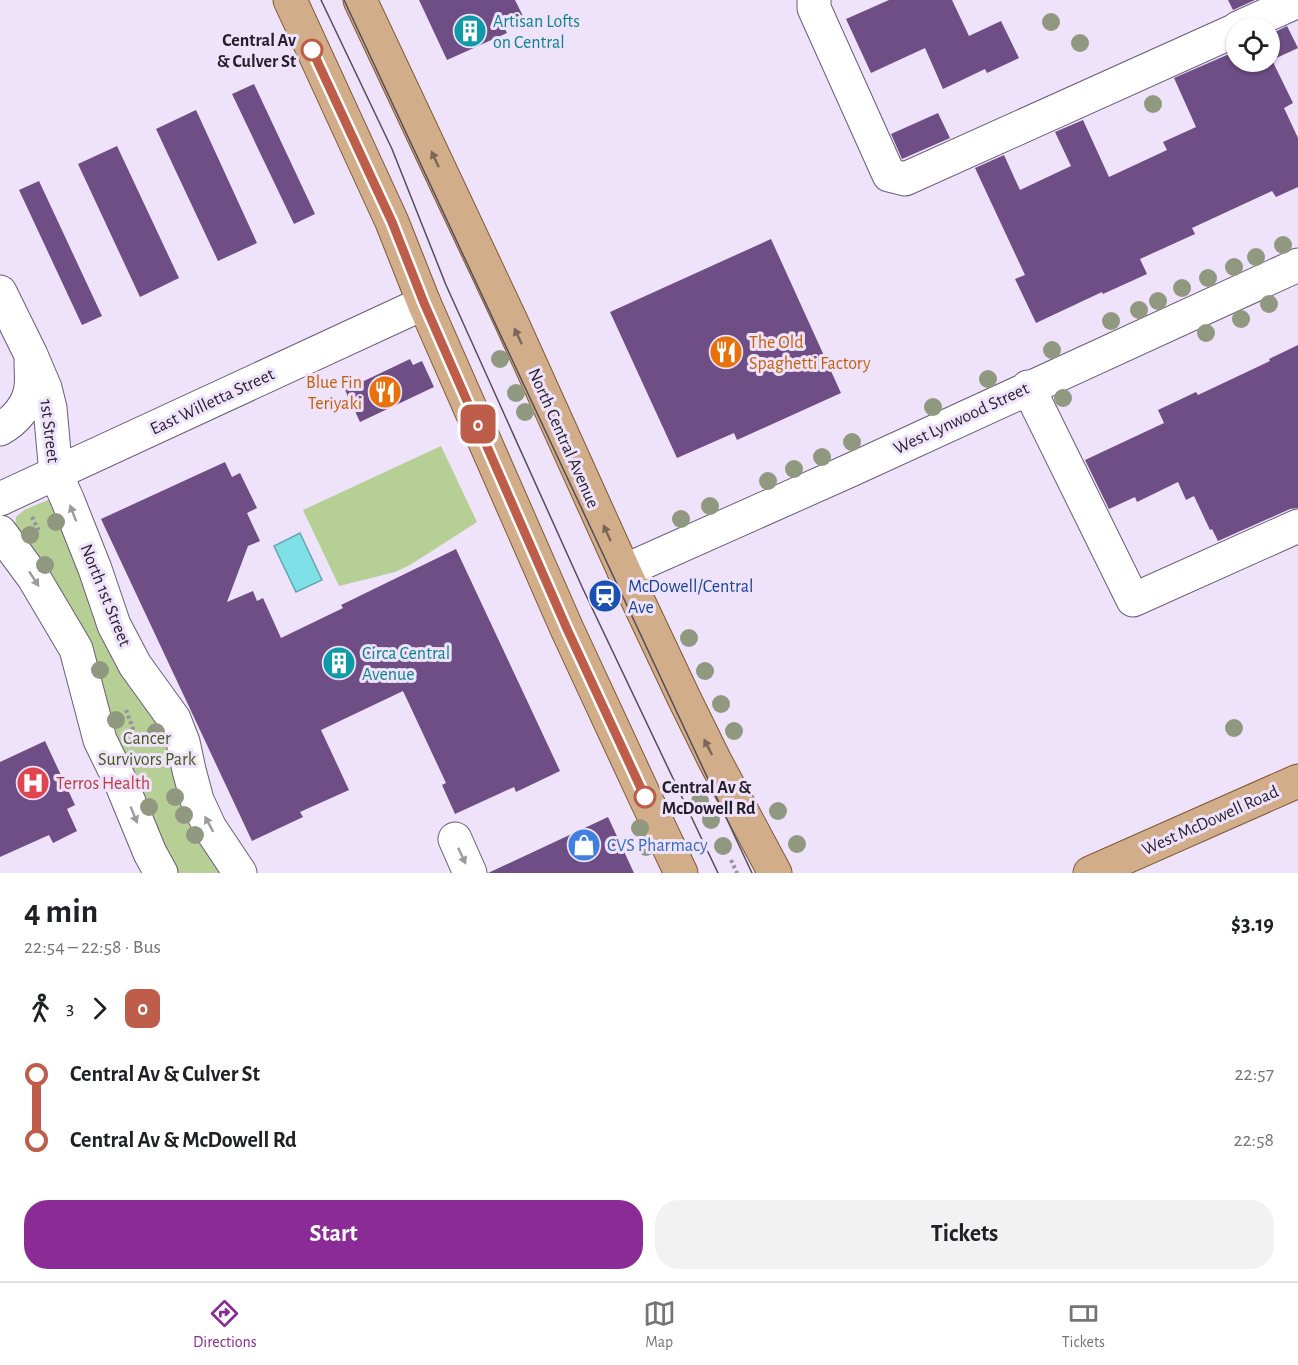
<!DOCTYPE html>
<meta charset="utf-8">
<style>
body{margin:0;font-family:"Alegreya Sans",sans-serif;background:#f2f2f2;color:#202124;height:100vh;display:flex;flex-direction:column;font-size:22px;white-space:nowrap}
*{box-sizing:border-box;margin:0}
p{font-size:20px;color:#757577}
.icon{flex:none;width:33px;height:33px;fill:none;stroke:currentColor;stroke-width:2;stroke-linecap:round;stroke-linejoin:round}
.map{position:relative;height:873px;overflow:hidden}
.side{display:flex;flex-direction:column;background:#fff;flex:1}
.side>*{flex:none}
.badge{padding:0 12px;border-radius:9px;font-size:21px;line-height:39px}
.controls{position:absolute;left:1226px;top:18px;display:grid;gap:12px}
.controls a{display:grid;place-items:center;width:54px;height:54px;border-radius:50%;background:#fff;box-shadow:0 2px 4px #0004;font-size:30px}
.map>.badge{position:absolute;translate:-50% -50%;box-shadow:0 0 0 3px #fff}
.legs{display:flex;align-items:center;gap:9px;height:66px;padding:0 24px;font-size:20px}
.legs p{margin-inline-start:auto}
.overview{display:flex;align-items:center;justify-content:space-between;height:102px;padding:0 24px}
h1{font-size:33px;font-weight:600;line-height:45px}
.cta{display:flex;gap:12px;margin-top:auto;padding:12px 24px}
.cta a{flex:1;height:69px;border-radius:24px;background:#8b2c96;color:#fff;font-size:24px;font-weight:600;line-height:69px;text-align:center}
.cta a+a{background:#f2f2f2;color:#202124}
ul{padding:0 24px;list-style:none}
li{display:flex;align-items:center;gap:21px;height:66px;font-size:22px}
li i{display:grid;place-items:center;width:9px;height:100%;margin:0 8px;background:currentColor}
li i::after{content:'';width:15px;height:15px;margin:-8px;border:4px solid;border-radius:50%;background:#fff}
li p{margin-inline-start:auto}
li:first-child i{background:linear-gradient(#0000 50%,currentColor 0)}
li:last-child i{background:linear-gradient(currentColor 50%,#0000 0)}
.dock{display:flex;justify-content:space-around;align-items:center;height:84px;border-top:2px solid #e0e0e0;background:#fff;font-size:16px;color:#757577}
.dock a{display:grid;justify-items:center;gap:3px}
.dock .current{color:#8b2c96}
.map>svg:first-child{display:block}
.green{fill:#b5cf94}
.water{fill:#7fe0e8;stroke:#64a6af;stroke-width:1.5}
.building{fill:#6e4e85}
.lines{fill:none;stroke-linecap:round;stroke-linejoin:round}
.minor-casing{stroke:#695c77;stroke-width:35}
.major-casing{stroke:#805934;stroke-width:35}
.path{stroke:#988fa2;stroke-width:4;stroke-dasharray:3 3;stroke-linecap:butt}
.minor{stroke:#fff;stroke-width:33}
.major{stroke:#d1ae89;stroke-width:33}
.tram{stroke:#534d5b;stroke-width:1.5}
.tree{fill:#90997f}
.oneway{fill:#7a665a}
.oneway2{fill:#9c9a9f}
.line-1-casing{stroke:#fff;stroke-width:14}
.line-1{stroke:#be5d49;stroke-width:9}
.stop-1-dot{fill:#fff;stroke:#be5d49;stroke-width:3}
.labels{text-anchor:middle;stroke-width:6;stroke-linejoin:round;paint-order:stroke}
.culture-label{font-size:18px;fill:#0d838f;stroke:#efe3fc;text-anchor:start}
.stop-label{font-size:18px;font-weight:bold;fill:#241f2a;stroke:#efe3fc;text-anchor:end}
.food-label{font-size:18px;fill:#c56008;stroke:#efe3fc;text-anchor:start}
.street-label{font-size:18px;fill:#241f2a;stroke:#efe3fc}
.transit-label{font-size:18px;fill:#164399;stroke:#efe3fc;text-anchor:start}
.park-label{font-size:18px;fill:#435c18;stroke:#efe3fc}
.health-label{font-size:18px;fill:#be3a42;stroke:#efe3fc;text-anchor:start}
.shop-label{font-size:18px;fill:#366cbe;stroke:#efe3fc;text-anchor:start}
</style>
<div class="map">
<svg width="1298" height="873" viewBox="0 0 1298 873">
<rect width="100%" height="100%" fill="#efe3fc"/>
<path class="green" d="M441 446 477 522 410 565 395 572 339 586 303 510Z
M48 500H52L152 696 230 873H174L15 527 16 517 24 510Z"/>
<path class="water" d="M300 533 322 580 296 592 274 546Z"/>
<path class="building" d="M419 0H515L525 20 505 29 507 33 447 60Z
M889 0H952L969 36 1001 21 1019 58 987 73 985 69 943 89 925 48 871 73 846 19Z
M1228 0H1255L1233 10Z
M1287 26 1298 48 1272 60 1293 103 1284 108 1298 138V187L1276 197 1272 191 1192 228 1195 234 1140 259 1147 274 1103 294 1102 292 1036 323 1015 279 1025 275 975 168 1004 155 1020 190 1071 166 1055 132 1083 120 1109 177 1167 150 1163 142 1196 127 1174 78 1236 51V62H1269V35Z
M254 84 315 214 294 224 232 94Z
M196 110 257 243 218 261 156 129Z
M938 113 950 138 902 159 891 134Z
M117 146 179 278 140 297 78 164Z
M39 181 102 316 82 325 19 190Z
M771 239 841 393 737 440 734 433 677 458 610 312Z
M1298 345V508L1290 509 1218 541 1212 529 1210 530 1194 496 1186 500 1178 482 1137 502 1135 497 1109 509 1085 460 1164 423 1158 410 1196 392 1198 395 1270 361 1269 359Z
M410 359 413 365 422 361 434 387 360 422 345 390Z
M225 462 232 477 240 473 257 508 247 513 260 541 248 546 227 602 253 591 257 601 263 598 281 638 343 608 341 605 456 549 560 771 516 792 514 787 455 814 442 785 446 783 403 691 321 730 349 790 300 812 303 817 252 841 101 519Z
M45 741 75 805 67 809 77 831 53 843 49 835 0 857V762Z
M608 817 634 873H488Z"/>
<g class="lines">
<defs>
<path id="minor" d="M814 0V8L889 175 905 179 1236 30
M1238 28 1298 1
M0 292 31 355 45 388 50 408 56 474 68 501 95 569 114 625 135 665 174 719 183 742 189 770 197 800 210 828 240 873
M1028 387 1133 600 1298 526
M0 429C15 421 29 405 31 387 32 379 31 370 31 362
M0 499 424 303
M0 532 34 578 76 649 100 740 122 785 150 853 161 873
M624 571 853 469 1298 265
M455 839 470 873"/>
<path id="major" d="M290 0 392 222 424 303 567 629 645 797 681 873
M360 0 511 321 624 571 684 698 715 761 775 873
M1090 873 1298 781"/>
</defs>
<use href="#minor" class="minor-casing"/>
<use href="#major" class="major-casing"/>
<path class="path" d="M32 517 39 531
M126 710 139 745
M731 860 737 873"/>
<use href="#minor" class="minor"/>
<use href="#major" class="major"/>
<path class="tram" d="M321 0 392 149 446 285 583 589 718 873
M344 0 752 873"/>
</g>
<g class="tree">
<circle cx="1051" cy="22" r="9"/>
<circle cx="1080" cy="43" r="9"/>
<circle cx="1153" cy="104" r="9"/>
<circle cx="1283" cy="245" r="9"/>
<circle cx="1256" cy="257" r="9"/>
<circle cx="1234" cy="267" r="9"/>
<circle cx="1208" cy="278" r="9"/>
<circle cx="1182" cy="288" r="9"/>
<circle cx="1158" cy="301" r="9"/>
<circle cx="1269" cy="304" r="9"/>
<circle cx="1139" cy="310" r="9"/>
<circle cx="1241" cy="319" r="9"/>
<circle cx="1111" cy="321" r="9"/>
<circle cx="1206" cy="333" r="9"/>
<circle cx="1052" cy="350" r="9"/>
<circle cx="500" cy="359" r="9"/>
<circle cx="988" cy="379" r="9"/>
<circle cx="516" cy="393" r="9"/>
<circle cx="1063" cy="398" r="9"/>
<circle cx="933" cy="407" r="9"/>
<circle cx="525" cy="412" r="9"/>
<circle cx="852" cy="442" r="9"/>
<circle cx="822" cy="457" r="9"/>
<circle cx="794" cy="469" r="9"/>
<circle cx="768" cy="481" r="9"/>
<circle cx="710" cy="506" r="9"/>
<circle cx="681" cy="519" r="9"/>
<circle cx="56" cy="522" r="9"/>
<circle cx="30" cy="535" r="9"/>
<circle cx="45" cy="565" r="9"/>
<circle cx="689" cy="638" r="9"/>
<circle cx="100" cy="670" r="9"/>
<circle cx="705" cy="671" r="9"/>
<circle cx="721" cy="704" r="9"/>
<circle cx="116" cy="720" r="9"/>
<circle cx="1234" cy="728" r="9"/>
<circle cx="734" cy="731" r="9"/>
<circle cx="156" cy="732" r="9"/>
<circle cx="175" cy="797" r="9"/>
<circle cx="700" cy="801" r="9"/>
<circle cx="149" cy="807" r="9"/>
<circle cx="778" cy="811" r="9"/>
<circle cx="184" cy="815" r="9"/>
<circle cx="711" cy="820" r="9"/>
<circle cx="640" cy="828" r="9"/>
<circle cx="195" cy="835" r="9"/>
<circle cx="797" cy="844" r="9"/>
<circle cx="723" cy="846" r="9"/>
<circle cx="646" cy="847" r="9"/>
</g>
<defs><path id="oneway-solid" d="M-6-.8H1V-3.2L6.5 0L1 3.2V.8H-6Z" transform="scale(1.5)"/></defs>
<g class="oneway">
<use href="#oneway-solid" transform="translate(435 159) rotate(-115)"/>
<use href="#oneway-solid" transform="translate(518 336) rotate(-115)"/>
<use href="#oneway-solid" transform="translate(607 533) rotate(-114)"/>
<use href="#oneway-solid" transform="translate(708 747) rotate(-117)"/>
</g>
<g class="oneway2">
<use href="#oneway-solid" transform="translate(73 513) rotate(-111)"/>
<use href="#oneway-solid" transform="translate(34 579) rotate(57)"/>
<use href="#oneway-solid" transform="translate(134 815) rotate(68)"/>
<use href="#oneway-solid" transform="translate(209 824) rotate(-118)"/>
<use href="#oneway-solid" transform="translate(462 856) rotate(65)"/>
</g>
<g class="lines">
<defs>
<path id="line-1" d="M312 50 392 222 424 303 567 629 645 797"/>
</defs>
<use href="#line-1" class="line-1-casing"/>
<use href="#line-1" class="line-1"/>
</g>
<defs>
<symbol id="building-disc" viewBox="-11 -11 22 22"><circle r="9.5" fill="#0f9aa8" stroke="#efe3fc"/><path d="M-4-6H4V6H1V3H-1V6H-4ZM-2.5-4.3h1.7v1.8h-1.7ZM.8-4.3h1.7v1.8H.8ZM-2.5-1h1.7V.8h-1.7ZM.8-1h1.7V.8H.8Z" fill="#fff"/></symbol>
<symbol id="restaurant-disc" viewBox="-11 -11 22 22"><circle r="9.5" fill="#e8710a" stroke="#efe3fc"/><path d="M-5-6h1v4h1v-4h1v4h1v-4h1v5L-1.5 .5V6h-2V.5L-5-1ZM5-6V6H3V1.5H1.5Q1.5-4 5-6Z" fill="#fff"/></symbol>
<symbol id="station-disc" viewBox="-11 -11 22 22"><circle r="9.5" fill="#1a4fb4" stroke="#efe3fc"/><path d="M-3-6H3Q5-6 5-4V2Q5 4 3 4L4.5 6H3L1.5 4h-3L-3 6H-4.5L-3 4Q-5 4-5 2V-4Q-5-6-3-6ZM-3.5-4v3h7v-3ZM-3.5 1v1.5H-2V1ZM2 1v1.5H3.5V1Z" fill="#fff"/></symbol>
<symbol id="hospital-disc" viewBox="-11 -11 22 22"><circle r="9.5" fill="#e0444e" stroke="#efe3fc"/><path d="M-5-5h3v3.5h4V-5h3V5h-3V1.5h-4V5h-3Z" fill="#fff"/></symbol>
<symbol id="shop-disc" viewBox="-11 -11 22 22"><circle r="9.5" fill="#3f7fe0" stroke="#efe3fc"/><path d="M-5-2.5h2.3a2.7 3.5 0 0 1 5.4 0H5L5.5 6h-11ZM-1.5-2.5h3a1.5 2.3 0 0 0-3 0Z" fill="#fff"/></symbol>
</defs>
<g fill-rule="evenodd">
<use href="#building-disc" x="451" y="12" width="38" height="38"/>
<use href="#restaurant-disc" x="707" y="333" width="38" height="38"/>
<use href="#restaurant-disc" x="366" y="373" width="38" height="38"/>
<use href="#station-disc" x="586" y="577" width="38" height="38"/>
<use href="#building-disc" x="320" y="644" width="38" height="38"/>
<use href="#hospital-disc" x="14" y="764" width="38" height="38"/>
<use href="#shop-disc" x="565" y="826" width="38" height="38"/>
</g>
<g class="stop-1-dot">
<circle cx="312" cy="50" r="10"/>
<circle cx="645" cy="797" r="10"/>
</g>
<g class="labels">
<g class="culture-label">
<text x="493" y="27">Artisan Lofts<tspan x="493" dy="21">on Central</tspan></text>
<text x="362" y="659">Circa Central<tspan x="362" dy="21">Avenue</tspan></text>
</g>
<g class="stop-label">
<text x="296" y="46">Central Av<tspan x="296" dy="21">&amp; Culver St</tspan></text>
<text x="662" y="793" text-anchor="start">Central Av &amp;<tspan x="662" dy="21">McDowell Rd</tspan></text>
</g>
<g class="food-label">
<text x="749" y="348">The Old<tspan x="749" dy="21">Spaghetti Factory</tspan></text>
<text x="362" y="388" text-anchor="end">Blue Fin<tspan x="362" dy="21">Teriyaki</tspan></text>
</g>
<g class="street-label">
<text transform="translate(212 401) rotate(-25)" y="6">East Willetta Street</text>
<text transform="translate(961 418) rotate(-25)" y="6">West Lynwood Street</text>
<text transform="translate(50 431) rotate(83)" y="6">1st Street</text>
<text transform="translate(564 438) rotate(66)" y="6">North Central Avenue</text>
<text transform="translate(106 595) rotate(68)" y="6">North 1st Street</text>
<text transform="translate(1210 820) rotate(-24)" y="6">West McDowell Road</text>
</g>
<g class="transit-label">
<text x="628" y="592">McDowell/Central<tspan x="628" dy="21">Ave</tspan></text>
</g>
<g class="park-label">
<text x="147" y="744">Cancer<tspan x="147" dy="21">Survivors Park</tspan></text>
</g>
<g class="health-label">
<text x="56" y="789">Terros Health</text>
</g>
<g class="shop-label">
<text x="607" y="851">CVS Pharmacy</text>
</g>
</g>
</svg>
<div class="controls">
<a><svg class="icon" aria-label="locate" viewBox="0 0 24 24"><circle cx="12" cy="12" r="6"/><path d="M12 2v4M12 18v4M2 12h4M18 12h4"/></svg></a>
</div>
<b class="badge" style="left:478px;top:424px;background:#be5d49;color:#fff">0</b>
</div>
<section class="side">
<div class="overview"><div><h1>4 min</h1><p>22:54 – 22:58 · Bus</p></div><b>$3.19</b></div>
<div class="legs"><svg class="icon" aria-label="walk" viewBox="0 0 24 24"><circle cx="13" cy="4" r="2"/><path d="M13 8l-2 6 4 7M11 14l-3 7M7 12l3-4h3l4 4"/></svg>3<svg class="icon" aria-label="forward" viewBox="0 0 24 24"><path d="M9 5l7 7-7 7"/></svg><b class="badge" style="background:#be5d49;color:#fff">0</b></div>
<ul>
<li><i style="color:#be5d49"></i><b>Central Av &amp; Culver St</b><p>22:57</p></li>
<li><i style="color:#be5d49"></i><b>Central Av &amp; McDowell Rd</b><p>22:58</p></li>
</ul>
<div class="cta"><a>Start</a><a>Tickets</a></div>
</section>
<nav class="dock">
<a class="current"><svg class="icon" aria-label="directions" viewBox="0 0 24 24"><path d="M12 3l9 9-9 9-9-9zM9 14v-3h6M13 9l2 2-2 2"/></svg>Directions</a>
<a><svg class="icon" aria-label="map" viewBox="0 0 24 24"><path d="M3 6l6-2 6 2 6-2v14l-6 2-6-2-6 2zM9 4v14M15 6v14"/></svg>Map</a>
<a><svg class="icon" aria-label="tickets" viewBox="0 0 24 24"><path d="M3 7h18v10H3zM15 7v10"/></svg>Tickets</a>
</nav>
